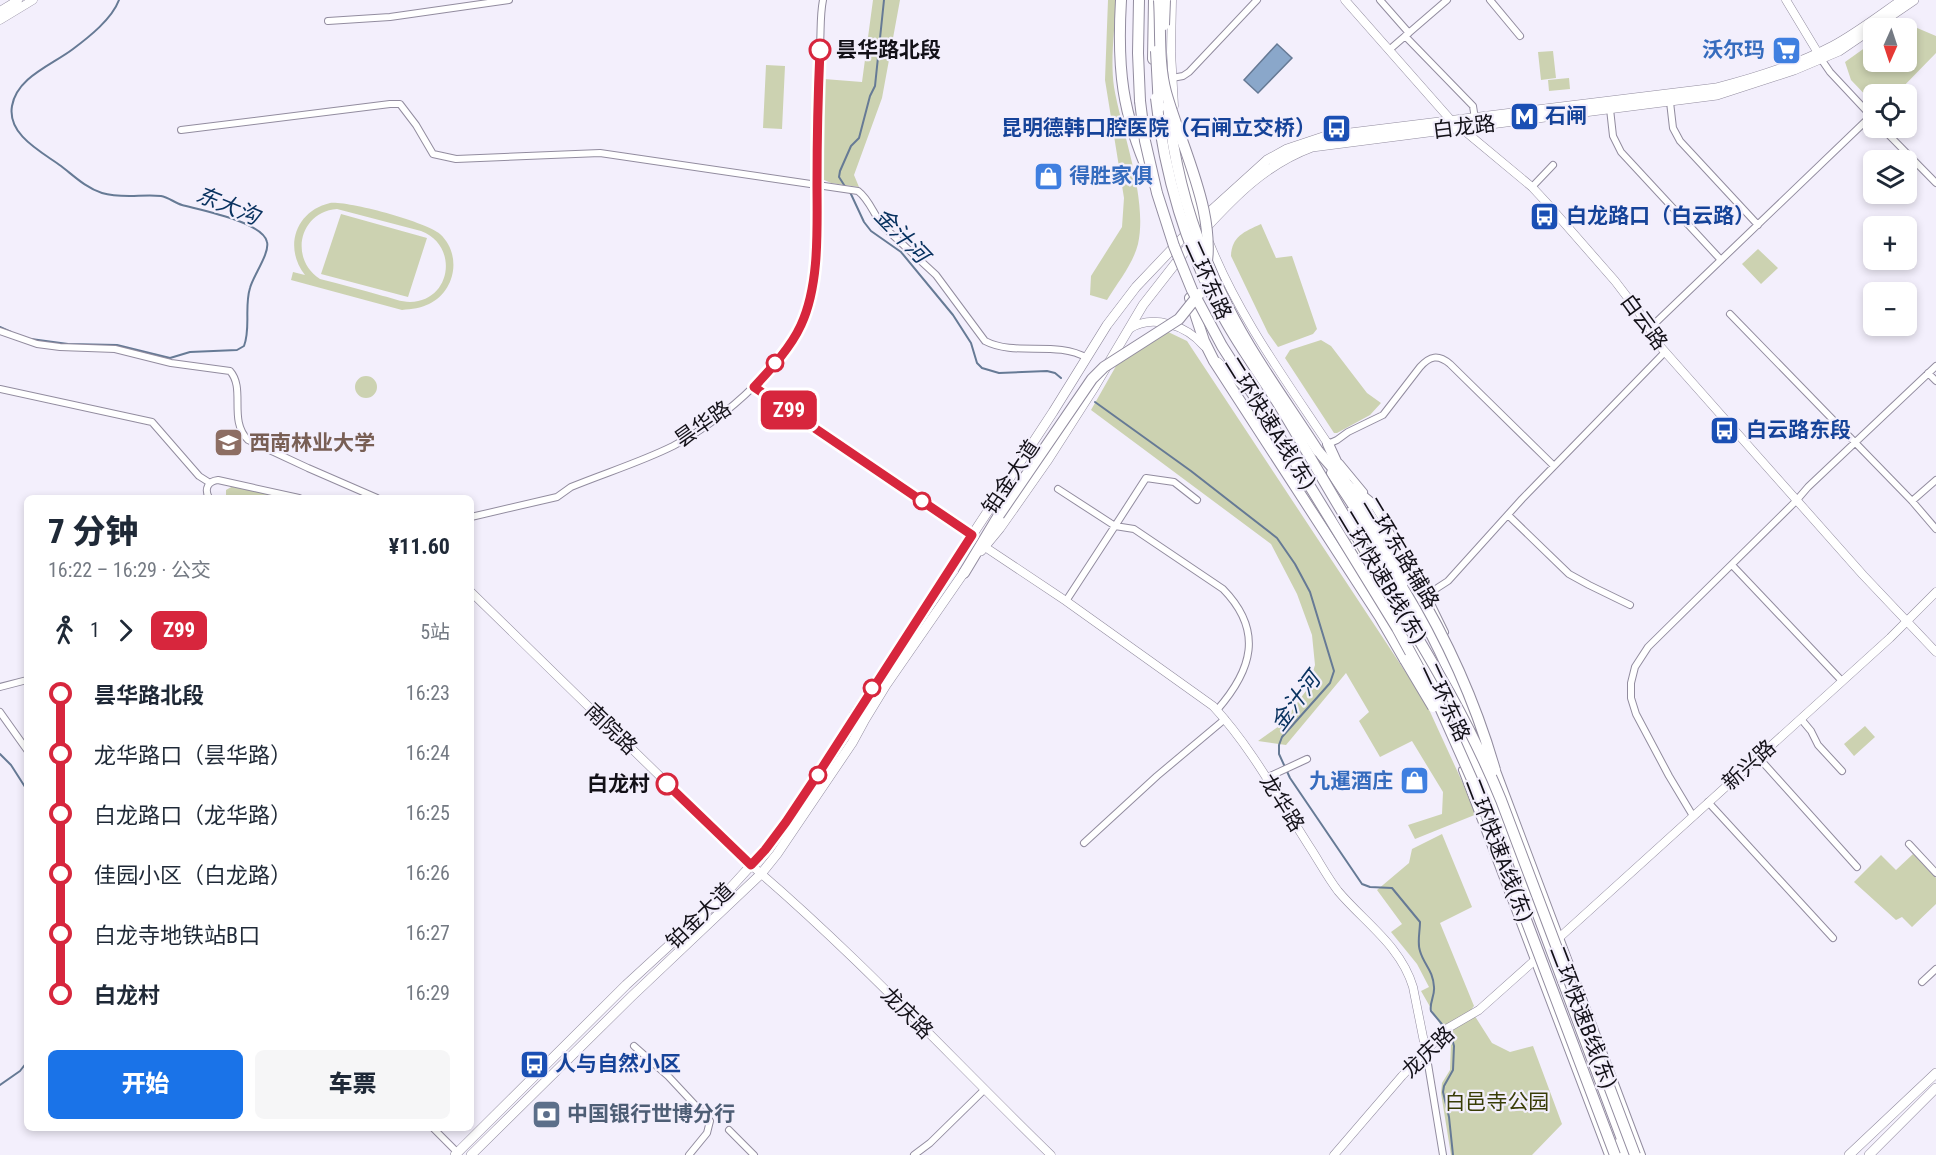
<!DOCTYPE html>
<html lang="zh">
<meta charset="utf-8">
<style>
body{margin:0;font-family:"Roboto Condensed","Noto Sans SC",sans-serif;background:#f6f6f7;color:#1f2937;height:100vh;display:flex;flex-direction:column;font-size:22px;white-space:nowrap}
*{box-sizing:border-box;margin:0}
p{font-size:20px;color:#747a83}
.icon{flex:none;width:33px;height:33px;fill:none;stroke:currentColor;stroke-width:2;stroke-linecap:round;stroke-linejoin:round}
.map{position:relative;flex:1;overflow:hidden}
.sheet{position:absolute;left:24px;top:495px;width:450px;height:636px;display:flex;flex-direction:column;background:#fff;border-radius:9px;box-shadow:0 3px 9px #0003}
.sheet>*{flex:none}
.badge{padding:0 12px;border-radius:9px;font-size:21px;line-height:39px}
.needle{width:39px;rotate:183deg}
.controls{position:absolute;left:1863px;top:18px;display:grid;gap:12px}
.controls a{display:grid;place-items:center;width:54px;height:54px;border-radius:9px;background:#fff;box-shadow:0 3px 9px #0003;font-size:30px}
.map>.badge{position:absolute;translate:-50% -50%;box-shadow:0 0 0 3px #fff}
.legs{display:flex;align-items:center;gap:9px;height:66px;padding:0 24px;font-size:20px}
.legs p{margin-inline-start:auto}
.head{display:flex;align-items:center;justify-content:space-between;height:102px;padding:0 24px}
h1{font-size:33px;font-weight:800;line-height:45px}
.button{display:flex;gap:12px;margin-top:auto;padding:12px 24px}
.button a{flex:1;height:69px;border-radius:9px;background:#1a73e8;color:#fff;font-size:24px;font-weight:800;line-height:69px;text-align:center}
.button a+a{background:#f6f6f7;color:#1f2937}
ul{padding:0 24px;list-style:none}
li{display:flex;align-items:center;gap:21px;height:60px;font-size:22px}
li i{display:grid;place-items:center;width:9px;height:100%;margin:0 8px;background:currentColor}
li i::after{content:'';width:15px;height:15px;margin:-8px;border:4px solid;border-radius:50%;background:#fff}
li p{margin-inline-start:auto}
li:first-child i{background:linear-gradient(#0000 50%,currentColor 0)}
li:last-child i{background:linear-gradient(currentColor 50%,#0000 0)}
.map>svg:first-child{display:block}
.green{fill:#ccd2b1;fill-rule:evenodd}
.water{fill:#8aa7ca;stroke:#667a95;stroke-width:1.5}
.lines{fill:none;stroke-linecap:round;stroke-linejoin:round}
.stream{stroke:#667a95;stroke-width:2}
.minor-casing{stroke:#928c9f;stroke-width:8}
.tertiary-casing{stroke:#928c9f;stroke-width:9}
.secondary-casing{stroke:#928c9f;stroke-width:10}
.primary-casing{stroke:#928c9f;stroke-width:12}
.trunk-casing{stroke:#928c9f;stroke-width:12}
.minor{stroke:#fff;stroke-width:6}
.tertiary{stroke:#fff;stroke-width:8}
.secondary{stroke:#fff;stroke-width:9}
.primary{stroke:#fff;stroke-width:10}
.trunk{stroke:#fff;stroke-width:10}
.primary-bridge-casing{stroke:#928c9f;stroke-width:12;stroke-linecap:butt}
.trunk-bridge-casing{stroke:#928c9f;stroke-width:12;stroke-linecap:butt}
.primary-bridge{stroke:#fff;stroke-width:10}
.trunk-bridge{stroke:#fff;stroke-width:10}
.line-1-casing{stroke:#fff;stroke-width:14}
.line-1{stroke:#d7263d;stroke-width:9}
.stop-1-dot{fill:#fff;stroke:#d7263d;stroke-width:3}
.labels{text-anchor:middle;stroke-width:4.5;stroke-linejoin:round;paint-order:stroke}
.stop-label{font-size:21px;font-weight:bold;fill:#131118;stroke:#f3effc;text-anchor:start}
.shop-label{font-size:21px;font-weight:bold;fill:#366cbe;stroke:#f3effc;text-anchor:end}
.transit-label{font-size:21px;font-weight:bold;fill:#164399;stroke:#f3effc;text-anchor:start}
.street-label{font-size:21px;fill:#131118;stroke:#f3effc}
.education-label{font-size:21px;font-weight:bold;fill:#785e54;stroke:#f3effc;text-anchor:start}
.park-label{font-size:21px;fill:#393d07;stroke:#f3effc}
.service-label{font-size:21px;font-weight:bold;fill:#4e5e75;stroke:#f3effc;text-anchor:start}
.water-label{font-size:22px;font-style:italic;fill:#0a3360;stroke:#f3effc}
</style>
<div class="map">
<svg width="1936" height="1155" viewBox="0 0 1936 1155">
<rect width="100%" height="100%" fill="#f3effc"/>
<path class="green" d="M873 0H900L882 98 854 175 859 187 831 183 822 179 824 79 862 82Z
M1108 0H1116C1115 28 1110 59 1114 87 1122 133 1148 199 1138 244 1133 264 1118 282 1107 300L1090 295 1091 276 1122 227 1124 198 1105 80Z
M1903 22 1936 36V53L1896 94H1874L1873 103 1851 80 1845 62 1873 42 1874 62H1906V28H1893Z
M1553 51 1556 78 1541 80 1538 52Z
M766 65 785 66 782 129 763 128Z
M1569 78 1570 89 1549 91 1548 80Z
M330 203C349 201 426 222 440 234 462 254 456 291 429 304 421 308 412 309 402 310L291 280 293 272 305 275C283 247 296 211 330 203ZM337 209 421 231C459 245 452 301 410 302 401 302 392 298 383 296 362 290 341 284 320 279 289 259 299 212 337 209Z
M341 214 427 238 408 297 321 274Z
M1261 224 1276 258 1292 256 1317 329 1313 334 1278 347 1268 333 1231 256C1232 236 1244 232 1261 224Z
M1758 249 1778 268 1761 284 1742 264Z
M1164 330 1187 341 1426 703 1477 814 1415 839 1408 825 1442 814 1443 792 1412 741 1380 757 1359 721 1369 712 1346 673 1286 745 1258 741 1282 724 1308 688 1315 665 1312 635 1297 594 1271 544 1091 410 1120 359Z
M1321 340 1331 346 1367 393 1381 403 1370 415 1337 433H1334L1285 358 1290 350Z
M355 387a11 11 0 1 1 22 0a11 11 0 1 1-22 0Z
M233 486 286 498H226V490Z
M1865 726 1875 737 1854 756 1844 744Z
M1442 834 1472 907 1440 923 1474 1006 1471 1010 1492 1043 1510 1052 1533 1046 1562 1124 1532 1155H1451L1441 1093 1442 1083 1450 1070 1451 1043 1421 991 1429 987 1417 964 1391 932 1402 924 1377 890 1409 863 1412 849Z
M1913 854 1936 878V904L1912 927 1902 917 1896 920 1854 882 1881 855 1896 870Z"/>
<path class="water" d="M1277 44 1292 58 1258 93 1244 80Z"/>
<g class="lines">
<path class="stream" d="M846 188 839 177 840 171 851 146 859 138 870 96 875 86 884 0
M850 192 864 222 871 231 901 252 953 315 971 343 977 363 982 368 999 373 1047 371 1055 373 1061 378
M0 327 11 332
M31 339 68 344 117 345 170 358 190 352 237 350 244 346C251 328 244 307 250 288 253 276 270 253 267 242 263 222 200 210 182 205 175 203 168 197 161 196 142 194 122 199 102 193 86 188 74 176 61 166 42 152 7 135 12 106 17 77 52 65 73 49 89 37 112 19 119 0
M1095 402 1191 471 1277 538 1295 564 1310 592 1334 671 1330 683 1282 737 1279 745V754L1290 778 1362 884 1370 887 1392 888 1420 922C1420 931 1417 943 1420 951 1424 965 1433 970 1434 987 1435 996 1429 1003 1431 1011L1451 1035 1454 1046 1453 1070 1444 1086 1443 1092 1449 1117 1453 1155
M0 754 11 765 27 790
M0 1085 20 1071 27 1062"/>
<defs>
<path id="minor" d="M1380 0 1409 33
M1490 0 1520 36
M328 21 390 17 509 0
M1405 36 1473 106 1475 119
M1389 50 1447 0
M1819 56 1830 72 1874 119
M1172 78 1183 76 1189 72 1257 0
M1670 102 1673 128 1680 141 1758 225
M1610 109 1613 136 1621 152 1721 260
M1882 128 1936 183
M181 130 390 104H400L416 125 433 154 456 159 600 153 858 191C870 200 874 216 884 227L936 275 985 341C1016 357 1056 340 1087 358
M1532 187 1553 165
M1730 314 1912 501 1936 529
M1649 329 1871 116
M0 331 37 344 60 347 115 349 171 363 230 371C246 389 228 420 248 440L308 468 377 498
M1928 373 1936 381
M0 389 152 422 199 476 210 483
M1328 444 1337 440 1348 432 1383 415 1420 367C1430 356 1438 354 1450 364L1554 466
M1340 463 1364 492
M1058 489 1115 526 1146 478 1174 482 1197 500
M209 498C204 489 208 481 218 480L299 498
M1912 501 1936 480
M1372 503 1418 577 1445 632
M1508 515 1569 574 1589 585 1630 605
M471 517 557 497 571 487C605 473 641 462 673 446 724 419 792 362 808 304 823 250 817 188 818 132 818 103 819 74 820 45 821 30 820 15 823 0
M1732 565 1842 681
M1428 594 1448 581 1522 499 1665 352
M1066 601 1115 526 1134 529 1223 589C1264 631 1252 670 1217 710
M0 687 27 680
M0 712 27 750
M1801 719 1811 731 1818 745 1842 771
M1758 757 1857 867
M1496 768 1642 1155
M1462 770 1608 1155
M1266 778 1307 759
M1708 802 1833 938
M1693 816 1669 776 1636 714 1631 698V683L1635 667 1648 647 1796 501 1808 487 1936 366
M1084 843 1157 776 1225 719
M1909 844 1936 873
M1922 982 1936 969
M634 1046 668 1076 710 1121 707 1133 689 1155
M1426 1052 1443 1155
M433 1128 458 1153
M729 1130 754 1155
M914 1155 930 1143 984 1090"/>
<path id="tertiary" d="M1172 0 1171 52 1174 106
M1345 0 1449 118 1532 187 1545 201 1615 281 1644 319 1659 345 1863 575 1936 652
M1786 0 1818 53
M0 11 18 0
M0 20 33 0
M1181 151 1201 220
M1209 242C1238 315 1285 379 1328 444
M1129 329C1153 313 1187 326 1204 346
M1218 362 1246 389
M754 387 972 535
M1351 544 1392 610
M985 547 1066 601 1213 706C1252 748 1280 801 1311 849 1320 863 1328 878 1338 891 1364 922 1401 946 1413 987L1426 1052
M471 592 751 865C857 955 952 1059 1051 1155
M1560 937 1890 638 1936 592
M1618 1143 1620 1155
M1334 1155 1402 1076 1448 1028 1479 1010 1535 960"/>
<path id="secondary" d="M1203 231C1235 196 1266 164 1312 147L1717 95 1794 70 1839 51 1914 0
M981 551 1000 528 1047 461 1095 386 1143 305 1193 241
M455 1155 626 985 724 895 765 850 843 737 854 715 1053 412 1107 325 1136 287 1193 227 1267 160 1287 149 1326 136 1716 88C1755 78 1797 65 1833 46 1857 33 1879 16 1902 0
M471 1155 631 997 761 874 777 854 852 743 864 721 886 685 967 568
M1849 1155 1936 1073
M1869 1155 1936 1088"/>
<path id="primary" d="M1328 444 1345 481
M1332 473C1387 557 1438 630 1471 727
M1354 489 1372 504
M1349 513 1394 583 1412 621
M1392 610 1425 660
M1423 653 1459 728 1482 784
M1485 773 1628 1155"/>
<path id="trunk" d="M1121 0C1117 69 1122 113 1150 176
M1139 0 1138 53 1140 101
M1153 59 1154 0
M1190 298 1204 341 1214 361 1380 617 1405 660
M1318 451 1359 498 1412 582
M964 573 999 515"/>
</defs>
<use href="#minor" class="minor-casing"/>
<use href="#tertiary" class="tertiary-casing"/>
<use href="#secondary" class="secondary-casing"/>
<use href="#primary" class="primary-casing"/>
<use href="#trunk" class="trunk-casing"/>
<use href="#minor" class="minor"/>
<use href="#tertiary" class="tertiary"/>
<use href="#secondary" class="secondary"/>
<use href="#primary" class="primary"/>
<use href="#trunk" class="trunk"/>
<defs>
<path id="primary-bridge" d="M1164 25 1165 0
M1156 51 1159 108
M1168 106C1175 176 1196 245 1228 307 1253 357 1288 404 1318 451"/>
<path id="trunk-bridge" d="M1159 0C1161 30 1158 63 1166 92 1182 150 1220 218 1204 279
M1156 98C1164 174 1187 251 1224 318 1242 351 1265 381 1284 413 1319 472 1353 531 1388 589 1430 657 1471 726 1501 800L1635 1155
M1140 101 1145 141 1157 193 1174 246 1192 290 1222 346 1268 418 1397 628 1439 705 1478 793 1615 1155
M999 515 1092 379 1104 367 1179 319 1199 294
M1412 582C1448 641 1476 704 1495 770
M1405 660 1433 707"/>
</defs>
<use href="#primary-bridge" class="primary-bridge-casing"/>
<use href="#trunk-bridge" class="trunk-bridge-casing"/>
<use href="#primary-bridge" class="primary-bridge"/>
<use href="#trunk-bridge" class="trunk-bridge"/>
</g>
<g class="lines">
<defs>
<path id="line-1" d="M667 784 751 865 765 850 786 822 820 771 972 535 754 387C771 369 791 347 801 325 820 284 817 227 817 184 817 139 818 94 820 50"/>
</defs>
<use href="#line-1" class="line-1-casing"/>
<use href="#line-1" class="line-1"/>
</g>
<defs>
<symbol id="supermarket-square" viewBox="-11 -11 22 22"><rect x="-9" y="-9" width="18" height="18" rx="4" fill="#3f7fe0" stroke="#f3effc"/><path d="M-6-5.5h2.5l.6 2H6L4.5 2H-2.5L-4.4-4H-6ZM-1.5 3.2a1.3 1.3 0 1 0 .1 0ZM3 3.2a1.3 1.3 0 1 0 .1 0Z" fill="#fff"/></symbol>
<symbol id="metro-square" viewBox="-11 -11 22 22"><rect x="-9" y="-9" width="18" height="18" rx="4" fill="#1a4fb4" stroke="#f3effc"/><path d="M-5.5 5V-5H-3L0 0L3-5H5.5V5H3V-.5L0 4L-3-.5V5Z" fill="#fff"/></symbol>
<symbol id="bus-square" viewBox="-11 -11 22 22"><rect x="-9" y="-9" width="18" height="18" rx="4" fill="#1a4fb4" stroke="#f3effc"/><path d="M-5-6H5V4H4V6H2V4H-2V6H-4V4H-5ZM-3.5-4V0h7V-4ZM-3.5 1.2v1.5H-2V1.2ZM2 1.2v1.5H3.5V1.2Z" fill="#fff"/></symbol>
<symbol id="shop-square" viewBox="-11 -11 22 22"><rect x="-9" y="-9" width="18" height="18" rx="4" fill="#3f7fe0" stroke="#f3effc"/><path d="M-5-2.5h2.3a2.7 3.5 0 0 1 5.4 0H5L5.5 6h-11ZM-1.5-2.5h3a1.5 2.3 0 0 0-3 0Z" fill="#fff"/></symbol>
<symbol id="university-square" viewBox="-11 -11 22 22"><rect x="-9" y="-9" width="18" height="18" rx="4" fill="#8d6e63" stroke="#f3effc"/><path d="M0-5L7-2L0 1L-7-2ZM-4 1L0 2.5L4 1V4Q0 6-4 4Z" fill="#fff"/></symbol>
<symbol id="bank-square" viewBox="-11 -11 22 22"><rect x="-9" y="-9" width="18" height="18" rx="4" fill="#5c6f8a" stroke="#f3effc"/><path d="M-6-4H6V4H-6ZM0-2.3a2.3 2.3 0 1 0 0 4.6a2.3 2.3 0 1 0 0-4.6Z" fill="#fff"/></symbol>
</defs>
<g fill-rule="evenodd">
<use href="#supermarket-square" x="1770" y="34" width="33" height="33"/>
<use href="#metro-square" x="1508" y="100" width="33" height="33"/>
<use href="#bus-square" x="1320" y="112" width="33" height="33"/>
<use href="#shop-square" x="1032" y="160" width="33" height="33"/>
<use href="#bus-square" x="1528" y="200" width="33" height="33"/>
<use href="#bus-square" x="1708" y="414" width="33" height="33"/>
<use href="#university-square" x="212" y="426" width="33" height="33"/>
<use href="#shop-square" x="1398" y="764" width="33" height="33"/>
<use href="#bus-square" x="518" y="1048" width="33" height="33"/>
<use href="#bank-square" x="530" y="1098" width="33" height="33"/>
</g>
<g class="stop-1-dot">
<circle cx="820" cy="50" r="10"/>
<circle cx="775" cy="363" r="8"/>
<circle cx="922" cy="501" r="8"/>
<circle cx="872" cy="688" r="8"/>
<circle cx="818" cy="775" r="8"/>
<circle cx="667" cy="784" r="10"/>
</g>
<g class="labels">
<g class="stop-label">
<text x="836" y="57">昙华路北段</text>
<text x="650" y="791" text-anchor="end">白龙村</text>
</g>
<g class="shop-label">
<text x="1765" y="57">沃尔玛</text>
<text x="1069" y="183" text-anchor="start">得胜家俱</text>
<text x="1393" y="788">九暹酒庄</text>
</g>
<g class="transit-label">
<text x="1545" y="123">石闸</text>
<text x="1316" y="135" text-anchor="end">昆明德韩口腔医院（石闸立交桥）</text>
<text x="1566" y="223">白龙路口（白云路）</text>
<text x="1746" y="437">白云路东段</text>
<text x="555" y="1071">人与自然小区</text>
</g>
<g class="street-label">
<text transform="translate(1464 127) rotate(-7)" y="7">白龙路</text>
<text transform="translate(1208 280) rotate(66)" y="7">二环东路</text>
<text transform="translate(1644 322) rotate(54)" y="7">白云路</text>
<text transform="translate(1270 423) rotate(58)" y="7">二环快速A线(东)</text>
<text transform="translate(703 424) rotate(-35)" y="7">昙华路</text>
<text transform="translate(1011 477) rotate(-56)" y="7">铂金大道</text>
<text transform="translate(1401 553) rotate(59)" y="7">二环东路辅路</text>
<text transform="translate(1382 577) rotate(59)" y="7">二环快速B线(东)</text>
<text transform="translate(1446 702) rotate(65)" y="7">二环东路</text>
<text transform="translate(611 729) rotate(44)" y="7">南院路</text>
<text transform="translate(1749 765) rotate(-42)" y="7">新兴路</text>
<text transform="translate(1282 803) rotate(58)" y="7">龙华路</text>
<text transform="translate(1499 850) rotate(69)" y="7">二环快速A线(东)</text>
<text transform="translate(700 916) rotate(-44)" y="7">铂金大道</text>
<text transform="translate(907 1013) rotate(45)" y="7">龙庆路</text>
<text transform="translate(1583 1017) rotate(69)" y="7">二环快速B线(东)</text>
<text transform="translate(1428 1052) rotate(-44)" y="7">龙庆路</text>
</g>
<g class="education-label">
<text x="249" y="450">西南林业大学</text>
</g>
<g class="park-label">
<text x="1497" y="1109">白邑寺公园</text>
</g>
<g class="service-label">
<text x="567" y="1121">中国银行世博分行</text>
</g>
<g class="water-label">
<text transform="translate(228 205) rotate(22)" y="8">东大沟</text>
<text transform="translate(902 235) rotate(46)" y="8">金汁河</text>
<text transform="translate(1295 701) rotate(-53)" y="8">金汁河</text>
</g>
</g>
</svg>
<div class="controls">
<a><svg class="needle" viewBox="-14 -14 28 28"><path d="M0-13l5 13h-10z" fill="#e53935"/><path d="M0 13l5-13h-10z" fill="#747a83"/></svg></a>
<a><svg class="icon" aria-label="locate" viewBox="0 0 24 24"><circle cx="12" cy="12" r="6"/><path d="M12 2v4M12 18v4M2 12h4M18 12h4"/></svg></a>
<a><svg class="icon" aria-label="layers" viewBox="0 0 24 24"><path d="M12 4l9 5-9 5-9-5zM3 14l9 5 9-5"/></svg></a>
<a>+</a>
<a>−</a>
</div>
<b class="badge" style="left:789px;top:410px;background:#d7263d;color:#fff">Z99</b>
<section class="sheet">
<div class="head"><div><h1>7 分钟</h1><p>16:22 – 16:29 · 公交</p></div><b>¥11.60</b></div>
<div class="legs"><svg class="icon" aria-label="walk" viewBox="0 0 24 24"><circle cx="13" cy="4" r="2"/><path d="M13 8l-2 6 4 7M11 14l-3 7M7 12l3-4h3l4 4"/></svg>1<svg class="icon" aria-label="forward" viewBox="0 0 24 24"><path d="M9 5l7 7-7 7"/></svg><b class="badge" style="background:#d7263d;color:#fff">Z99</b><p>5站</p></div>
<ul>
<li><i style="color:#d7263d"></i><b>昙华路北段</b><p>16:23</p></li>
<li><i style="color:#d7263d"></i><span>龙华路口（昙华路）</span><p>16:24</p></li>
<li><i style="color:#d7263d"></i><span>白龙路口（龙华路）</span><p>16:25</p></li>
<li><i style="color:#d7263d"></i><span>佳园小区（白龙路）</span><p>16:26</p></li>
<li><i style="color:#d7263d"></i><span>白龙寺地铁站B口</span><p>16:27</p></li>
<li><i style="color:#d7263d"></i><b>白龙村</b><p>16:29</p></li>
</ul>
<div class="button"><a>开始</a><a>车票</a></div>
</section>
</div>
